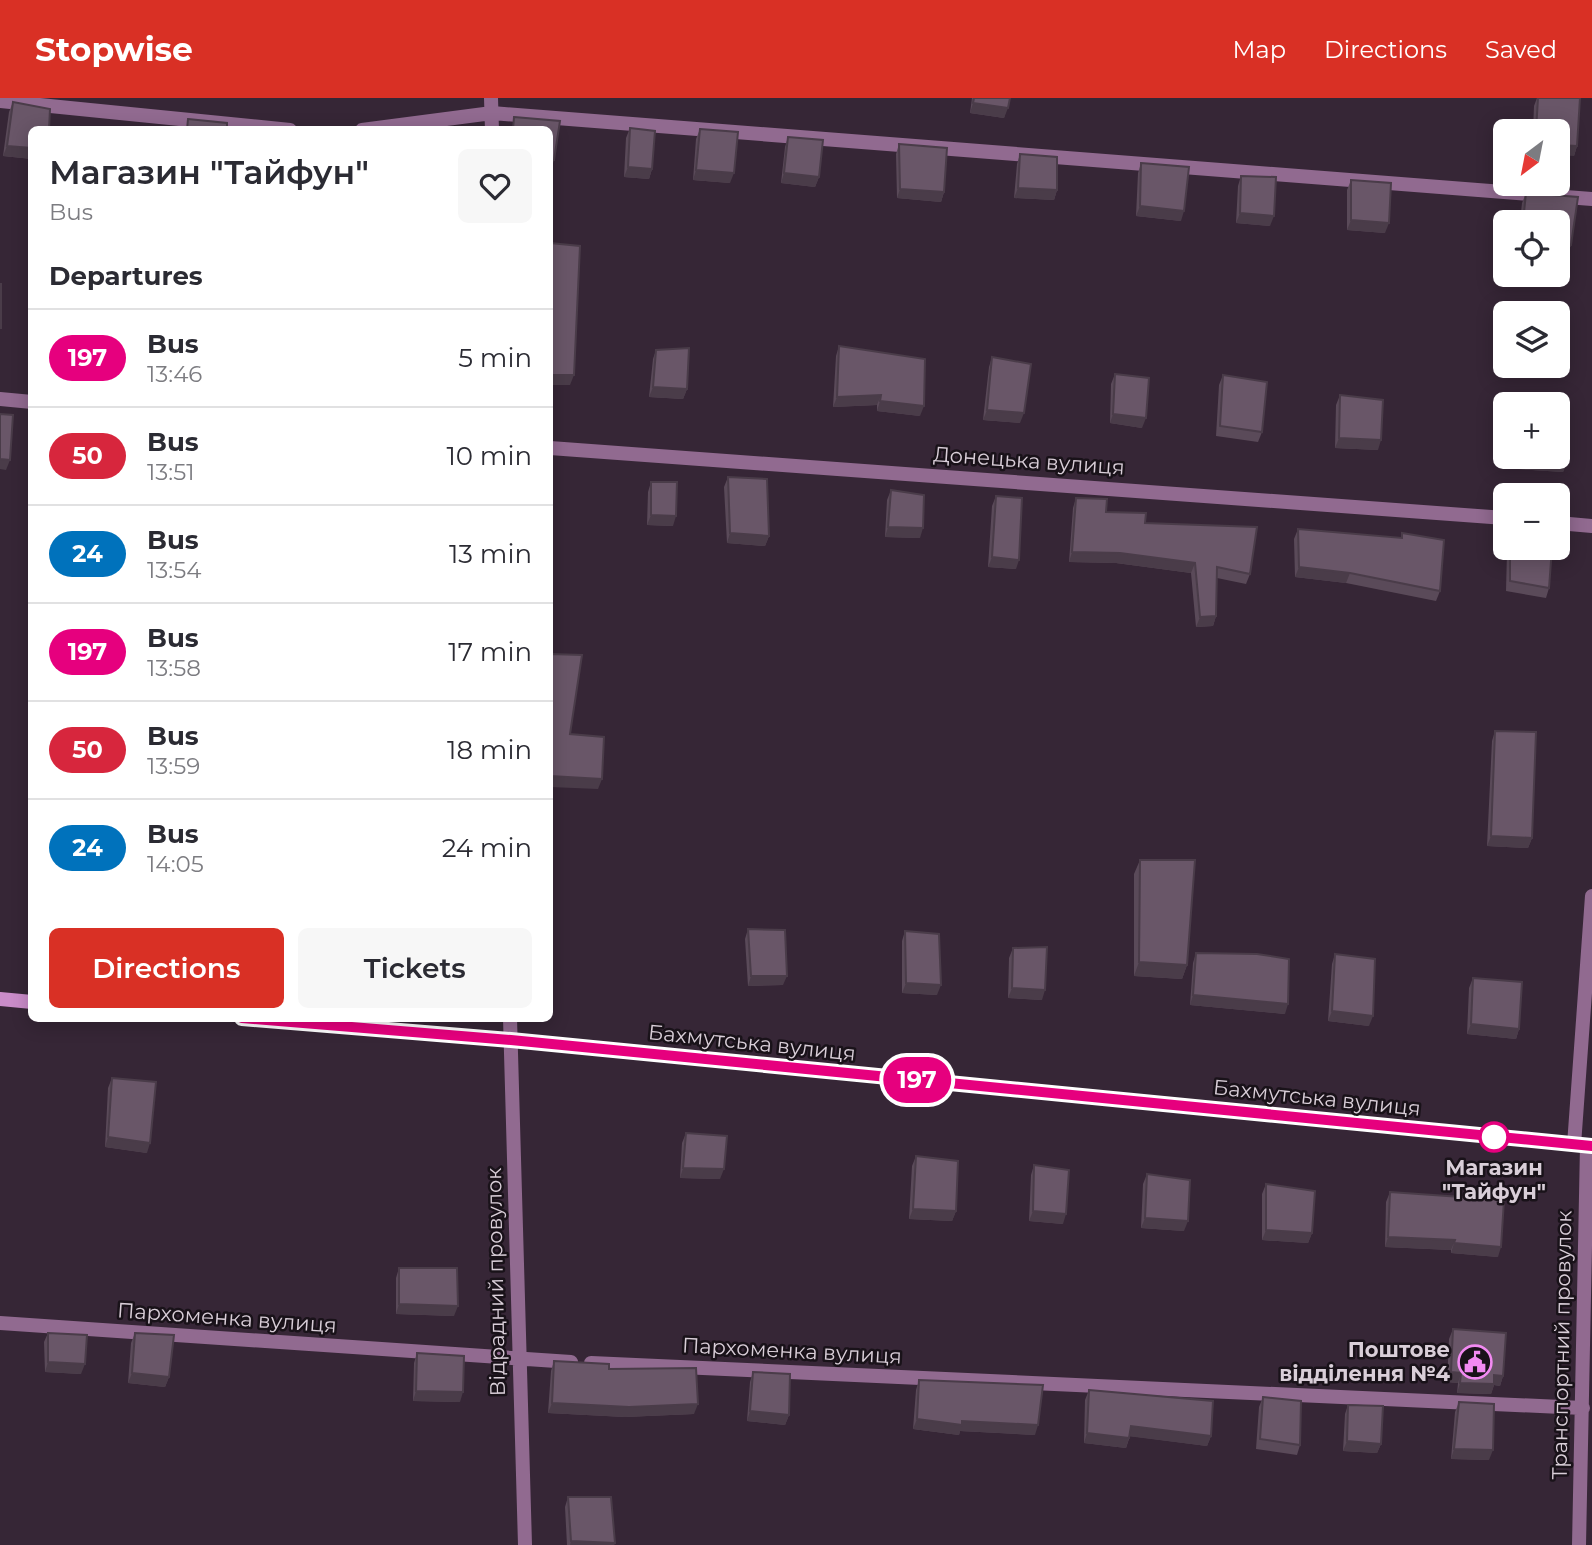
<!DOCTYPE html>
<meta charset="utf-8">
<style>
body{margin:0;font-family:Montserrat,sans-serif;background:#f7f7f7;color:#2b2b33;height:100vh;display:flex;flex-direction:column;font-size:26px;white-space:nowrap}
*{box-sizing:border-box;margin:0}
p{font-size:23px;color:#7c7c81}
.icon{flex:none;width:38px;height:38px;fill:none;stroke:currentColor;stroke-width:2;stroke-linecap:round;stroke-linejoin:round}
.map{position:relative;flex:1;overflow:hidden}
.side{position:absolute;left:28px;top:28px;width:525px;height:896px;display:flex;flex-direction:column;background:#fff;border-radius:10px;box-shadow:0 4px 18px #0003}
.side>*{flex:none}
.badge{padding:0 14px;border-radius:23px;font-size:24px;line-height:46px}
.needle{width:46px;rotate:212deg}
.fabs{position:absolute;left:1493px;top:21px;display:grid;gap:14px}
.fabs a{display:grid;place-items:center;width:77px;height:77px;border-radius:10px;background:#fff;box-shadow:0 4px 18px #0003;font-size:35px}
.map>.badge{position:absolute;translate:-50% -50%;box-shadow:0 0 0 4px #fff}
h2{padding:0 21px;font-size:26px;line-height:63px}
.round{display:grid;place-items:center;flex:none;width:74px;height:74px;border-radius:10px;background:#f7f7f7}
.overview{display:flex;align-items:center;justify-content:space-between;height:119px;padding:0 21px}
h1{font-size:33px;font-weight:600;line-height:52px}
.primary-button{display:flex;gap:14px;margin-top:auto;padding:14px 21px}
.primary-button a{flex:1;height:80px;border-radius:10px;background:#d93025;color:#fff;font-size:28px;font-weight:600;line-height:80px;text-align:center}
.primary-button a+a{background:#f7f7f7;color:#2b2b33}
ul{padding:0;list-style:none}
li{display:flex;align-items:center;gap:21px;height:98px;padding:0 21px;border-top:2px solid #e1e1e2}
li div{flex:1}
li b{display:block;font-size:26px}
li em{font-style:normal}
li .badge{min-width:77px;font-weight:700;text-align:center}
header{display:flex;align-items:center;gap:42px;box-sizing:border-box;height:98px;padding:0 35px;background:#d93025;color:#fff}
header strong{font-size:33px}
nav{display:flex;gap:38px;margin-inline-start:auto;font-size:24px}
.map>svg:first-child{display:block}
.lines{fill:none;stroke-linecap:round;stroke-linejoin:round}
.street{stroke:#916a90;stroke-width:14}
.secondary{stroke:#ca8cc9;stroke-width:14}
.wall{fill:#5a4a59}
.shaded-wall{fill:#4a3c49}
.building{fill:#695668;stroke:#4a3c49;stroke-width:2}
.line-casing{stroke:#fff;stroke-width:16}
.line{stroke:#e6007e;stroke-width:10}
.stop-dot{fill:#fff;stroke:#e6007e;stroke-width:3.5}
.labels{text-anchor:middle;stroke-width:5;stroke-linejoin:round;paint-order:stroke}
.street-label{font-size:21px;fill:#d9ced8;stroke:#191219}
.stop-label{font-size:21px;font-weight:bold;fill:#d9ced8;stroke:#191219}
.poi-label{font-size:21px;font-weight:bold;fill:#d9ced8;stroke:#191219;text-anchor:end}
</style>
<header>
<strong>Stopwise</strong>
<nav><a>Map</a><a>Directions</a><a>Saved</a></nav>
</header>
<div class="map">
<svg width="1592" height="1447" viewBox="0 0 1592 1447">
<rect width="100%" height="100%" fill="#362636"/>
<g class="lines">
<path class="street" d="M491 0 492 32
M0 3 290 32
M362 32 492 15 1592 101
M0 301 32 304
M550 350 1505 420
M1558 425 1592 428
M510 920 525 1447
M1574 1047 1592 798
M0 1225 571 1264
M591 1265 1583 1310
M1579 1447 1587 1048"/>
<path class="secondary" d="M0 901 32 904
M242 920 511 942 1592 1048"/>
</g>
<path class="wall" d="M972 0H1010L1004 20 970 15Z
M1537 0 1577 48 1574 58 1558 33H1533L1534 8Z
M13 4 32 32V61L3 58 9 14Z
M630 30 652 71 649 81 624 79 626 40Z
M700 31 730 85 693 82 696 41Z
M788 39 819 79 815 89 781 85 785 49Z
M899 46 944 94 941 104 897 100 896 56Z
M1020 56 1057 92 1054 102 1014 100 1017 66Z
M1141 65 1181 123 1136 118 1138 75Z
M1241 78 1270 128 1236 125 1238 88Z
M1351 82 1385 135 1347 132V92Z
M1526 95 1578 99 1571 147 1567 157H1558V124H1520L1522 105Z
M839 248 920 318 877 313V307L833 309 836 258Z
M656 252 687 291 683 301 649 299 653 261Z
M992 259 1020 325 983 322 989 269Z
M1115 276 1142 330 1110 325 1111 286Z
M1223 277 1262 334 1258 344 1216 338 1219 287Z
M1340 297 1378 352 1335 350 1336 307Z
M1513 300 1569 307 1567 364 1563 374 1503 370 1505 350V359H1558V306H1510Z
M728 379 769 438 765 448 727 445 724 389Z
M651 384 673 428 647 427 648 394Z
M891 392 920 440 885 439 887 402Z
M996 398 1016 471 988 469 992 408Z
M1076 400 1106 414 1145 425 1250 476 1246 486 1217 480 1216 518 1213 528 1196 529 1191 475 1116 465 1069 464 1073 410Z
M1298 431 1401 440 1402 435 1440 493 1436 503 1346 485 1295 479 1294 441Z
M1508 450H1552L1549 490 1546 500 1506 493 1507 453Z
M1495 633 1532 740 1528 750 1487 748 1492 643Z
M1140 762 1187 867 1182 881 1134 878V776Z
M748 831 783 887 748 888 745 841Z
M905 833 937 897 902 895V843Z
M1013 850 1042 902 1008 900 1009 860Z
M1196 855 1285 916 1190 907 1193 865Z
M1335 856 1369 928 1328 923 1332 866Z
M1473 880 1519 931 1516 941 1467 936 1469 890Z
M112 980 147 1055 105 1049 108 990Z
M686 1035 720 1081 680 1080 682 1045Z
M916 1058 956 1113 952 1123 909 1121 912 1068Z
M1034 1067 1063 1126 1029 1123 1031 1077Z
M1147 1076 1184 1133 1141 1130 1143 1086Z
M1266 1086 1312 1135 1308 1145 1262 1142V1096Z
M1390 1094 1498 1159 1451 1155V1152L1385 1149 1386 1104Z
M399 1170 454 1218 396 1216V1180Z
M1453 1231 1503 1278 1500 1288 1494 1287 1491 1296 1457 1295 1458 1285 1447 1284 1449 1241Z
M48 1235 81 1276 45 1274 44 1244Z
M135 1235 169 1279 165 1289 128 1285 131 1245Z
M417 1255 460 1304 413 1303 414 1265Z
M554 1263 609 1271 694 1316 625 1319 548 1315 551 1273Z
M753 1274 789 1317 785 1327 747 1323 750 1284Z
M919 1282 1035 1337 960 1333 959 1337 913 1331 916 1292Z
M1089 1292 1211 1338 1207 1348 1130 1338 1126 1350 1084 1345 1085 1302Z
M1263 1299 1300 1347 1297 1357 1256 1351 1259 1309Z
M1459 1304 1489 1362 1451 1361 1455 1314Z
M1348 1307 1381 1346 1377 1355 1343 1353 1345 1316Z
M568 1399 615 1445 614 1447H567L565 1409Z"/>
<path class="shaded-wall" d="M973 5 1008 10 1004 20 970 15Z
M1558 47 1577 48 1574 58 1558 57Z
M7 48 32 50V61L3 58Z
M550 62H554L551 72H550Z
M628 69 652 71 649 81 624 79Z
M696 72 734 75 730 85 693 82Z
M784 75 819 79 815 89 781 85Z
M1018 90 1057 92 1054 102 1014 100Z
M900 91 944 94 941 104 897 100Z
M1140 108 1184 113 1181 123 1136 118Z
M1240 115 1274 118 1270 128 1236 125Z
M1351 122 1389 125 1385 135 1347 132Z
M1558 146 1571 147 1567 157H1558Z
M550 277H574L570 287H550Z
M653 289 687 291 683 301 649 299Z
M881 297 877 307 833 309 837 299Z
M880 303 924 308 920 318 877 313Z
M987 312 1024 315 1020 325 983 322Z
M1113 316 1146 320 1142 330 1110 325Z
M1339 340 1381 342 1378 352 1335 350Z
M1506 360 1567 364 1563 374 1503 370Z
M0 361 10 362 6 372 0 371Z
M651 417 676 418 673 428 647 427Z
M888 429 923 430 920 440 885 439Z
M730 435 769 438 765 448 727 445Z
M1072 454 1120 455 1195 465 1191 475 1116 465 1069 464Z
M992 459 1019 462 1016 471 988 469Z
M1299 469 1350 475 1346 485 1295 479Z
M1216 518 1213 528 1196 529 1200 519Z
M550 678 602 681 598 691 550 689Z
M1491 738 1532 740 1528 750 1487 748Z
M1139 864 1187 867 1182 881 1134 878Z
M751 878H787L783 887 748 888Z
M906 885 941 887 937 897 902 895Z
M1012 890 1045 892 1042 902 1008 900Z
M1193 897 1288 906 1285 916 1190 907Z
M1332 913 1373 918 1369 928 1328 923Z
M1471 926 1519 931 1516 941 1467 936Z
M108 1039 150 1045 147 1055 105 1049Z
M683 1070 724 1071 720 1081 680 1080Z
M913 1111 956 1113 952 1123 909 1121Z
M1033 1113 1066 1116 1063 1126 1029 1123Z
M1145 1120 1188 1123 1184 1133 1141 1130Z
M1266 1132 1312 1135 1308 1145 1262 1142Z
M1388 1139 1455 1142 1451 1152 1385 1149Z
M1454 1145 1501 1149 1498 1159 1451 1155Z
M399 1206 458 1208 454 1218 396 1216Z
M48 1264 85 1266 81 1276 45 1274Z
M1451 1274 1461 1275 1458 1285 1447 1284Z
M132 1275 169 1279 165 1289 128 1285Z
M1494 1277 1503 1278 1500 1288 1494 1287 1491 1296 1457 1295 1460 1285Z
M416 1293 463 1294 460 1304 413 1303Z
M552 1305 698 1306 694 1316 625 1319 548 1315Z
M750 1313 789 1317 785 1327 747 1323Z
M917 1321 962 1323 1038 1327 1035 1337 960 1333 959 1337 913 1331Z
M1131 1328 1211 1338 1207 1348 1127 1338Z
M1087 1335 1129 1340 1126 1350 1084 1345Z
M1347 1343 1381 1346 1377 1355 1343 1353Z
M1454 1351 1493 1352 1489 1362 1451 1361Z
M571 1443 615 1445 614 1447H570Z"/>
<path class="building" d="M974 0H1010L1008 10 973 5Z
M1538 0H1580L1577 48 1558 47V33H1536Z
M13 4 50 11 49 32H32V50L7 48Z
M514 19 560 23 554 62H550V32H513Z
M188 21 227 25V32H187Z
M630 30 655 33 652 71 628 69Z
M700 31 738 34 734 75 696 72Z
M788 39 823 42 819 79 784 75Z
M899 46 947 50 944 94 900 91Z
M1020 56 1057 59V92L1018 90Z
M1141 65 1189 69 1184 113 1140 108Z
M1241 78 1276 79 1274 118 1240 115Z
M1351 82 1391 85 1389 125 1351 122Z
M1526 95 1578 99 1571 147 1558 146V124H1523Z
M550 145 580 148 574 277H550Z
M0 186H1V230H0Z
M839 248 925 261 924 308 880 303 881 297 837 299Z
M689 250 687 291 653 289 656 252Z
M992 259 1031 266 1024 315 987 312Z
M1115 276 1149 280 1146 320 1113 316Z
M1223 277 1267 284 1262 334 1220 328Z
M1340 297 1383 302 1381 342 1339 340Z
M1513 300 1569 307 1567 364 1506 360 1507 359H1558V306H1512Z
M0 316 13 317 10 362 0 361Z
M728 379 767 381 769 438 730 435Z
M651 384H677L676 418 651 417Z
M891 392 924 397 923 430 888 429Z
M996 398 1022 400 1019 462 992 459Z
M1076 400 1107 401 1106 414 1146 415 1145 425 1257 429 1250 476 1217 469 1216 518 1200 519 1195 465 1120 455 1072 454Z
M1298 431 1402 440V435L1444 442 1440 493 1350 475 1299 469Z
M1510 450H1552L1549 490 1510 483Z
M550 556 582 557 570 636 604 639 602 681 550 678Z
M1495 633 1536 634 1532 740 1491 738Z
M1140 762H1195L1187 867 1139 864Z
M748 831 785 832 787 878H751Z
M905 833 939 836 941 887 906 885Z
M1047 849 1045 892 1012 890 1013 850Z
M1196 855 1257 856 1289 861 1288 906 1193 897Z
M1335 856 1375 861 1373 918 1332 913Z
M1473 880 1522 884 1519 931 1471 926Z
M112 980 156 984 150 1045 108 1039Z
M686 1035 727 1038 724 1071 683 1070Z
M916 1058 958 1063 956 1113 913 1111Z
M1034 1067 1069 1072 1066 1116 1033 1113Z
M1147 1076 1190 1082 1188 1123 1145 1120Z
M1266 1086 1315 1093 1312 1135 1266 1132Z
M1390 1094 1504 1102 1501 1149 1454 1145 1455 1142 1388 1139Z
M399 1170H457L458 1208 399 1206Z
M1453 1231 1506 1235 1503 1278 1494 1277V1286L1460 1285 1461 1275 1451 1274Z
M48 1235 87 1237 85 1266 48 1264Z
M135 1235 174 1237 169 1279 132 1275Z
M417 1255 464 1258 463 1294 416 1293Z
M554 1263 609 1266V1271L696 1270 698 1306 629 1309 552 1305Z
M753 1274 790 1276 789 1317 750 1313Z
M919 1282 1043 1287 1038 1327 962 1323V1327L917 1321Z
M1089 1292 1213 1303 1211 1338 1131 1328 1129 1340 1087 1335Z
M1263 1299 1301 1303 1300 1347 1260 1341Z
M1459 1304 1494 1306 1493 1352 1454 1351Z
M1348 1307 1383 1308 1381 1346 1347 1343Z
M568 1399H611L615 1445 571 1443Z"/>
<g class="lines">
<defs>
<path id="line" d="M242 920 511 942 1592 1048"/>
</defs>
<use href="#line" class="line-casing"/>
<use href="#line" class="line"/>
</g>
<defs>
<symbol id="civic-ring" viewBox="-11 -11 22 22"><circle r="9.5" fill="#191219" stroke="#f28af2" stroke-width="1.5"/><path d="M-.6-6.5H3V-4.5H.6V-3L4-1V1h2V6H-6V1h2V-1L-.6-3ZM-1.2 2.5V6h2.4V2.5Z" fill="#f28af2"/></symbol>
</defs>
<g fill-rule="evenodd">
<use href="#civic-ring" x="1456" y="1245" width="38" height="38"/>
</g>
<circle class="stop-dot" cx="1494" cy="1039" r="14"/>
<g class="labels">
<g class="street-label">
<text transform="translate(1029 363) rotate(4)" y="7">Донецька вулиця</text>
<text transform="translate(752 945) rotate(6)" y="7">Бахмутська вулиця</text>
<text transform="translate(1317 1000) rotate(6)" y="7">Бахмутська вулиця</text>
<text transform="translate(496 1184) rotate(-91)" y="7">Відрадний провулок</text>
<text transform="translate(227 1220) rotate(4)" y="7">Пархоменка вулиця</text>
<text transform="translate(1562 1247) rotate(-89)" y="7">Транспортний провулок</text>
<text transform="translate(792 1253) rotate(3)" y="7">Пархоменка вулиця</text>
</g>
<g class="stop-label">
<text x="1494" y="1077">Магазин<tspan x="1494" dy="24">"Тайфун"</tspan></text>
</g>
<g class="poi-label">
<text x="1450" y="1259">Поштове<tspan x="1450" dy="24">відділення №4</tspan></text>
</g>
</g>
</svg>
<div class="fabs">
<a><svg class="needle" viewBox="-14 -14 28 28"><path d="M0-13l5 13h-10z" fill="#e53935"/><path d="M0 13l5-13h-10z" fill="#7c7c81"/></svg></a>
<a><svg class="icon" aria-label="locate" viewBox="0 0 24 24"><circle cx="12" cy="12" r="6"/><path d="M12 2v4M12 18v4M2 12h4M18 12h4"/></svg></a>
<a><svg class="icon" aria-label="layers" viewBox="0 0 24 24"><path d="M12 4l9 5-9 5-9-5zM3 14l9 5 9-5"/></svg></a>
<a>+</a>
<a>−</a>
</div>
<b class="badge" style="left:917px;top:982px;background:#e6007e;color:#fff">197</b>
<section class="side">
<div class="overview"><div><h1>Магазин &quot;Тайфун&quot;</h1><p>Bus</p></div><a class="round"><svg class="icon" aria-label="heart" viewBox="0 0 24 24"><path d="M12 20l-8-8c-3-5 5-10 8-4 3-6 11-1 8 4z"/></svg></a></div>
<h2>Departures</h2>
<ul>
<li><span class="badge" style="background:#e6007e;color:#fff">197</span><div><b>Bus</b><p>13:46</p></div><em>5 min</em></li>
<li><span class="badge" style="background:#d7263d;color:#fff">50</span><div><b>Bus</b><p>13:51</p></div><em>10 min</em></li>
<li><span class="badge" style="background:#0072bc;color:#fff">24</span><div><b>Bus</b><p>13:54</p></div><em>13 min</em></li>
<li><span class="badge" style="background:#e6007e;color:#fff">197</span><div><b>Bus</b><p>13:58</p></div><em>17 min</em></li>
<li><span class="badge" style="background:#d7263d;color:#fff">50</span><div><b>Bus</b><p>13:59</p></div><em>18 min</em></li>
<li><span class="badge" style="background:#0072bc;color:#fff">24</span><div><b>Bus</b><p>14:05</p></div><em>24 min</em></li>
</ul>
<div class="primary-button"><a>Directions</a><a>Tickets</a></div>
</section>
</div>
